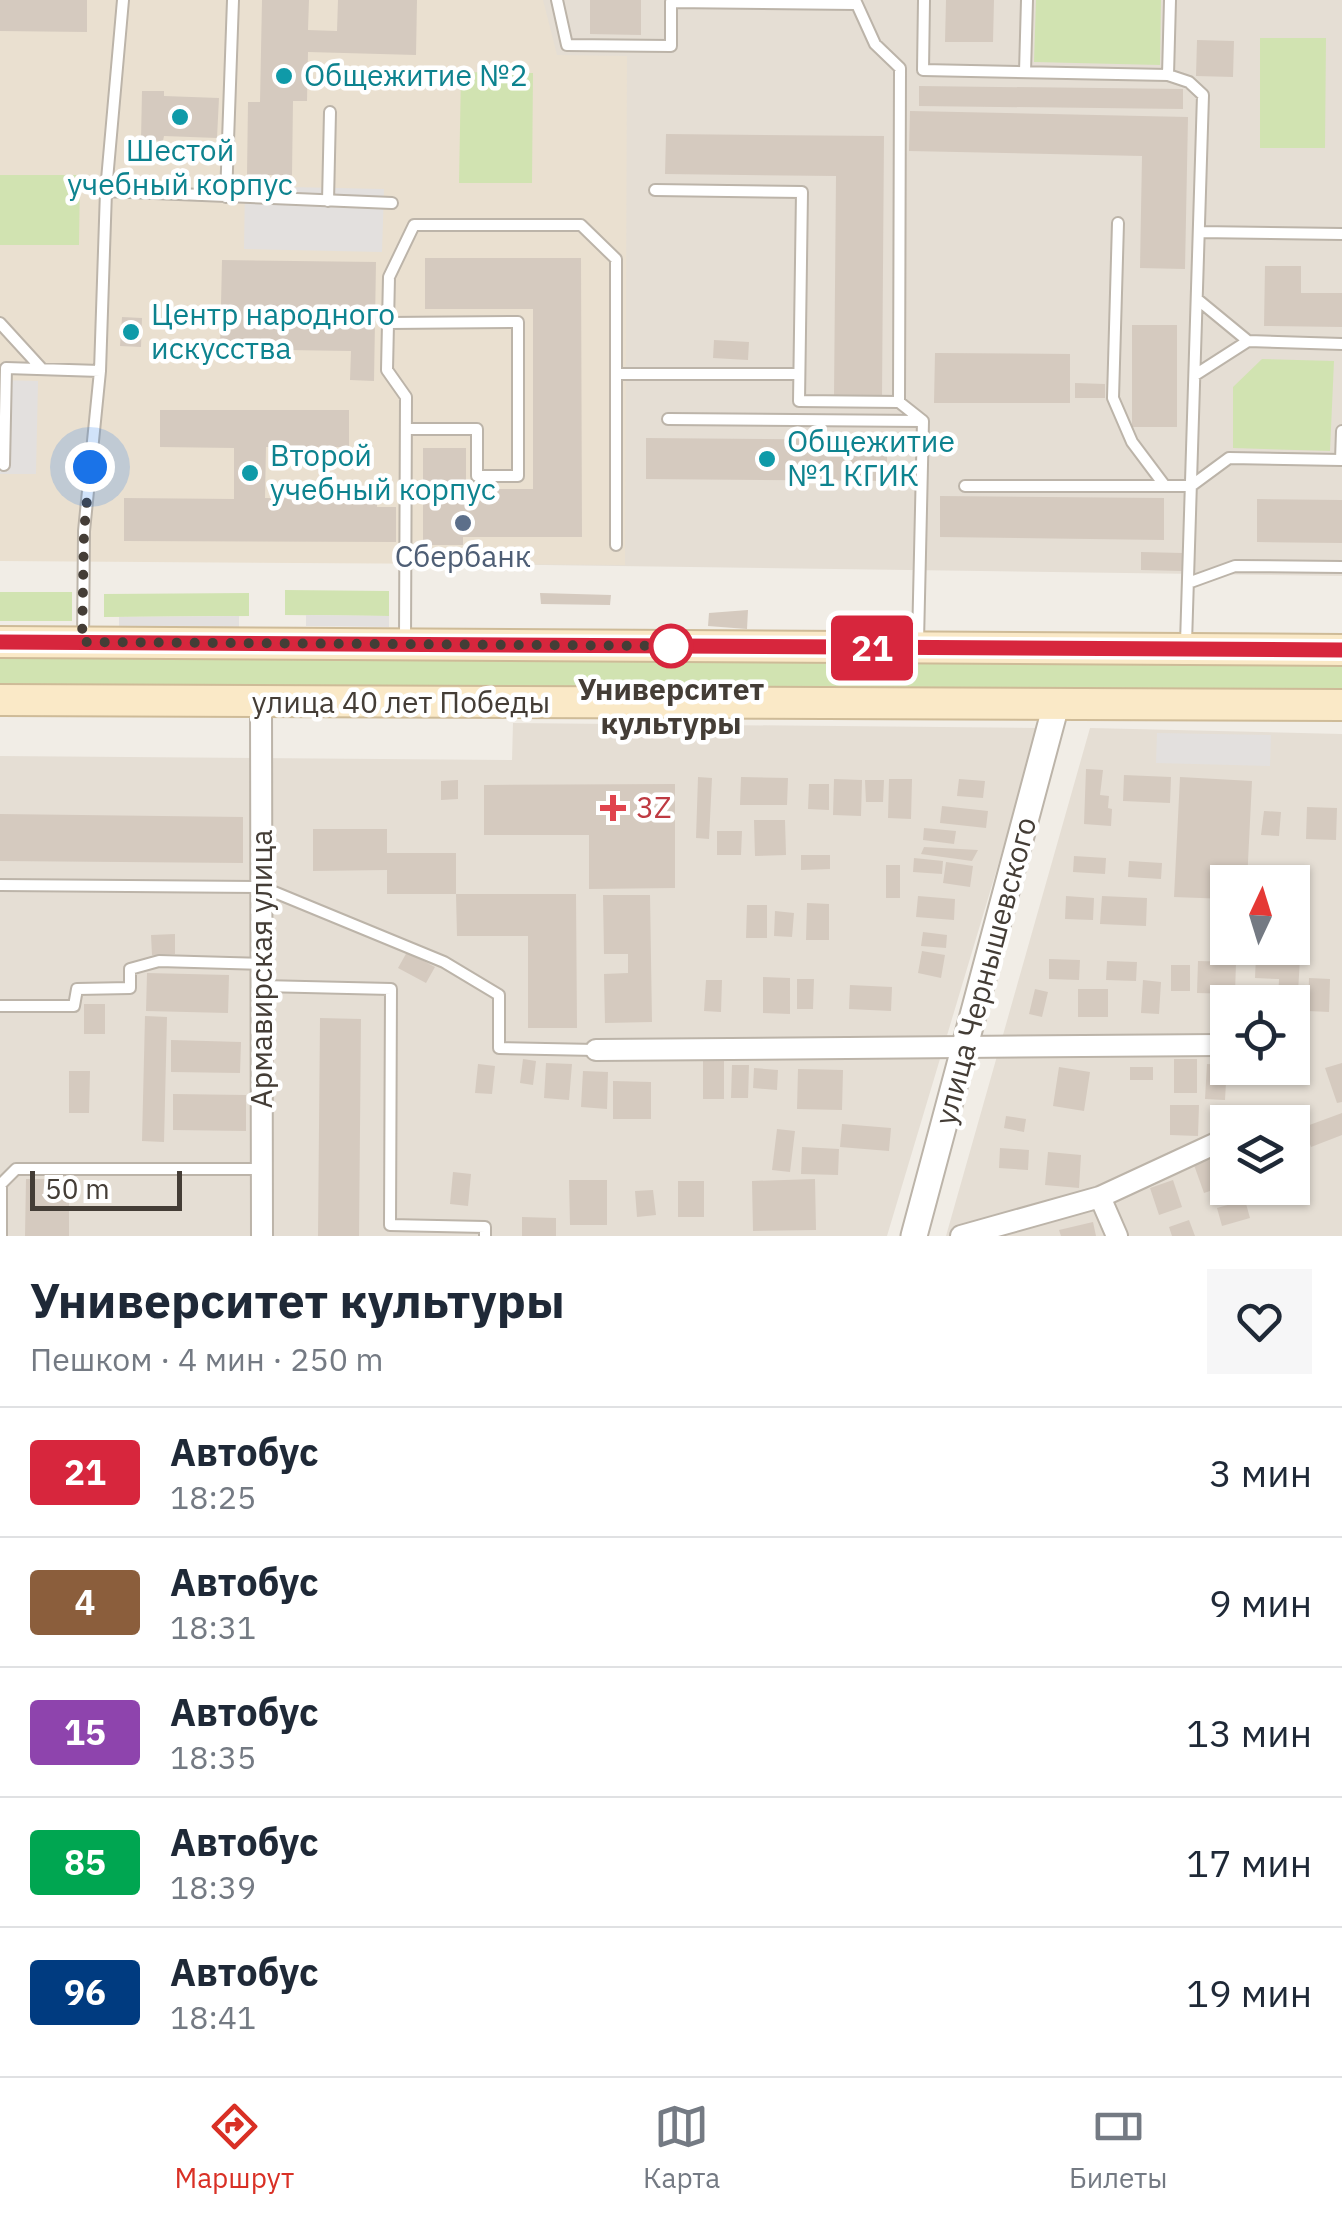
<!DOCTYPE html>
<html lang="ru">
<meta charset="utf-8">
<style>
body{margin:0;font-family:"IBM Plex Sans",sans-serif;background:#f6f6f7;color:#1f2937;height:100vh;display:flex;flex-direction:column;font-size:38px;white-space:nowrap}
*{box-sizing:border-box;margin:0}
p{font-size:32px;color:#747a83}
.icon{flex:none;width:55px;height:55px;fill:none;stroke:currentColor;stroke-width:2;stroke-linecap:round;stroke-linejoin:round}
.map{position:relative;height:1236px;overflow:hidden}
.sheet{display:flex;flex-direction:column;background:#fff;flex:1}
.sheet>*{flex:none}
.badge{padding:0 20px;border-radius:8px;font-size:35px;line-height:65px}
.needle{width:65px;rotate:4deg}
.fabs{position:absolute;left:1210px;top:865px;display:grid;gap:20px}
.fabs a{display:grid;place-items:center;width:100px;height:100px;border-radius:0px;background:#fff;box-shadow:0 2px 8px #0004;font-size:50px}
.scale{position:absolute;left:30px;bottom:25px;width:152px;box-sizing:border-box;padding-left:10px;border:5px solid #443d36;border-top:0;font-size:28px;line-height:35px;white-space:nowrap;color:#443d36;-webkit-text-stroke:8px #fff;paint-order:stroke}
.you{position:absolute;width:50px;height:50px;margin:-25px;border:8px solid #fff;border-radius:50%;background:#1a73e8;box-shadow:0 0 0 15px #1a73e833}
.map>.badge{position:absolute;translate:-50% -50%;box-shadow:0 0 0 5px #fff}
.round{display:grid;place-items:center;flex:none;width:105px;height:105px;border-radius:0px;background:#f6f6f7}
.head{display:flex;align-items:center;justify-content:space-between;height:170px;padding:0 30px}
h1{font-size:48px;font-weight:800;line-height:75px}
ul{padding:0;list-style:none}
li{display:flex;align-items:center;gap:30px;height:130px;padding:0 30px;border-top:2px solid #e0e1e3}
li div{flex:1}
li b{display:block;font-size:38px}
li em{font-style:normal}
li .badge{min-width:110px;font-weight:700;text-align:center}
.menu{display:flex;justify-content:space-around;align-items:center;height:140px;border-top:2px solid #e0e1e3;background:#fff;font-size:28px;color:#747a83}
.menu a{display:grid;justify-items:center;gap:5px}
.menu .active{color:#d93025}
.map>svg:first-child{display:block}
.residential{fill:#e5ded4;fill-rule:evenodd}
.education{fill:#eae0d0}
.green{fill:#d1e3b1}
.parking{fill:#e3e0de}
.building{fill:#d5cabf}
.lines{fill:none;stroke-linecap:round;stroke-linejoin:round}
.service-casing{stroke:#bcb4a9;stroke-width:14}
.minor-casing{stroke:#bcb4a9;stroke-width:24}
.tertiary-casing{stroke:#bcb4a9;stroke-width:29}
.secondary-casing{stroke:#cebb98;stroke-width:34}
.service{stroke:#fff;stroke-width:10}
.minor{stroke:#fff;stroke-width:20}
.tertiary{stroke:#fff;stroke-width:25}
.secondary{stroke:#fae9c7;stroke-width:30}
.line-casing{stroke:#fff;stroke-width:22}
.line{stroke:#d7263d;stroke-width:15}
.walk{stroke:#443d36;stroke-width:10;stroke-dasharray:0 18}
.culture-dot{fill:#0f9aa8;stroke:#fff;stroke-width:4}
.service-dot{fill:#5c6f8a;stroke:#fff;stroke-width:4}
.stop-dot{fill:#fff;stroke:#d7263d;stroke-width:5}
.health-dot{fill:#e0444e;stroke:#fff;stroke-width:4}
.labels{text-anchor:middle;stroke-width:9;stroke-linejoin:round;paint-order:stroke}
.culture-label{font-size:30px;fill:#0d838f;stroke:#fff;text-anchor:start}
.service-label{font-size:30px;fill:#4e5e75;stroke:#fff}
.stop-label{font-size:30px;font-weight:bold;fill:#443d36;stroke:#fff}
.street-label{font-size:30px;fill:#443d36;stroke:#fff}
.health-label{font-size:30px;fill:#be3a42;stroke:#fff;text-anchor:start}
</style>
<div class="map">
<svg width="1342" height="1236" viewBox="0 0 1342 1236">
<rect width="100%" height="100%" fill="#f1ede6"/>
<path class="residential" d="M223 0H1342V576L403 563Z
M513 723 1039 728 887 1236H0V756L512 760Z
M1090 728 1342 734V1236H946ZM1228 882H1292V948H1228ZM1228 1002H1292V1068H1228ZM1228 1122H1292V1188H1228Z"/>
<path class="education" d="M0 0H543L557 55 627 56 625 565 0 561Z"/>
<path class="green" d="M1036 0H1161L1160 65 1034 62Z
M1260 38H1326L1325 148H1260Z
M461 72 533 73 532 183H459Z
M0 175H80L79 245H0Z
M1262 359 1334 361 1330 451 1233 448V387Z
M285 590 389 591V616L285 615Z
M0 592H72V621H0Z
M249 593V616L104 617V594Z
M0 655 1342 659V689L0 687Z"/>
<path class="parking" d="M245 186 384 189 382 252 244 249Z
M0 380 38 381 36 474H0Z
M306 615 389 616V627L306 626Z
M239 616V628H119V617Z
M1157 733 1271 735 1270 766 1156 763Z"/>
<path class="building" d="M0 0H87V32L0 31Z
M262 0H309L308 30 337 31 338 0H417L416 55 308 52 307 101H293L292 175H247L248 102H260Z
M590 0H641V35L590 34Z
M946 0H994L993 42H945Z
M1197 40 1234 41 1233 77 1196 76Z
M919 86 1183 89V109L919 106Z
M142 91H164V96L219 98 217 138 164 136 163 141 141 140Z
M910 111 1188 117 1185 269 1140 268 1142 156 909 151Z
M666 134 884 136 882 397H834L836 176 665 174Z
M425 258H581L582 537H463V545H423V448H466V489H533V309H425Z
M222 260 376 262 374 381 350 380 351 351 220 349Z
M1265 266H1301V293H1342V327L1264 326Z
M122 317 142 318 141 347 120 346Z
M1132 325H1177V427H1132Z
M714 340 749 342 748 360 713 358Z
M935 353 1070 354V403H934Z
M1075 383 1105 384V398H1075Z
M160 410H349V447H266L265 498 377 499V507H396V542L124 541V498L234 499V448L160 447Z
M646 438 887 440V481L646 479Z
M940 496 1164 498V540L940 537Z
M1257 499 1342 500V543L1257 542Z
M1141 552 1182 553V571L1141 570Z
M540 593 611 595 610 605 541 604Z
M748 610 747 629 708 626 709 613Z
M1086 769 1103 770 1100 795 1109 796 1108 808 1112 809 1111 826 1084 824Z
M1124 775 1171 777 1170 803 1123 801Z
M698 777 712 778 709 839 696 838Z
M741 777 788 778 787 805H740Z
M1180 777 1252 781 1247 882H1228V899L1174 897Z
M834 779 862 780 861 816 833 815Z
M889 779H912L911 819 888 818Z
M959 779 985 781 983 798 957 796Z
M458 780V799L441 800V781Z
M865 780H884L883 802H866Z
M675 784V888L589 889V835H484V785Z
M809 784H829V810L808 809Z
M942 806 988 811 986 828 940 823Z
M1307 807 1337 808 1336 840 1306 839Z
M1264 811 1281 812 1279 836 1261 835Z
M0 814 243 817V863L0 861Z
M754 820H785L786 855 755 856Z
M924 828 956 831 954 844 923 840Z
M313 829H387V853H456V894H387V870L313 871Z
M717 831H742L741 855H717Z
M924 847 978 850 972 861 921 854Z
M801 855H830V869L801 870Z
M1074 856 1106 858 1105 874 1073 872Z
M914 858 943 861 942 874 913 872Z
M1129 861 1162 863 1161 879 1128 877Z
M946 862 973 866 970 887 943 883Z
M886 865H900V898H886Z
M456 894H576L577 1028H528V936H457Z
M603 895H650L652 1022 605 1023 604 974 628 973V954H604Z
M918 896 955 899 954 920 916 917Z
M1066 896 1094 898 1093 920 1065 919Z
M1102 896 1147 898 1146 926 1100 924Z
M807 903 829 904V940H806Z
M747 905H767V938H746Z
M775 911 794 913 792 937 774 936Z
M923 932 947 935 946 948 921 946Z
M175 934V954L152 955 151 935Z
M922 951 945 955 941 978 918 973Z
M407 952 435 967 426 983 398 968Z
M1256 956 1300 958 1297 1009H1292V1002H1278L1279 979 1255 978Z
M1049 959 1080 960 1079 980 1049 979Z
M1107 961 1137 962 1136 981 1106 980Z
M1198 961 1236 962 1235 994 1197 993Z
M1171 965H1190V991H1171Z
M147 973 229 975 228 1013 146 1011Z
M763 977 790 978V1014L763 1013Z
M1309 978 1330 979 1329 1012 1308 1011Z
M797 979H814L813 1009H797Z
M706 980H722L721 1012 704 1011Z
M1143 980 1161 982 1159 1014 1141 1013Z
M850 985 892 987 891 1011 849 1009Z
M1035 989 1048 992 1042 1017 1029 1014Z
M1078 989H1108V1017H1078Z
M84 1004H105V1034H84Z
M145 1016 167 1017 164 1142 142 1141Z
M320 1018 361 1019 359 1236H318Z
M171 1040 241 1042 240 1073 171 1072Z
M523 1059 536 1061 533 1085 520 1083Z
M1174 1059H1197V1093H1174Z
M703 1060H724V1099H703Z
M546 1063 572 1064 569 1100 544 1098Z
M1342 1063V1102L1337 1103 1325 1068Z
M478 1064 495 1066 492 1094 475 1093Z
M1207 1064 1227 1065 1225 1100 1205 1099Z
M732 1065H749L748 1098H731Z
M1059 1067 1090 1072 1084 1111 1053 1106Z
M1130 1067H1153V1080H1130Z
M754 1068 778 1070 777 1090 753 1088Z
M798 1069 843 1070 842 1110 797 1109Z
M69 1071H90L89 1113H69Z
M583 1071 608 1072 607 1109 581 1107Z
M613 1081 651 1082V1119H613Z
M173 1094 246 1095V1131L173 1130Z
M1170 1105H1199L1198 1136 1170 1135Z
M1283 1109 1288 1122H1250Z
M1342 1113V1135L1311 1147 1304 1127Z
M1006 1116 1026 1119 1024 1132 1004 1128Z
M842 1124 891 1128 889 1151 840 1147Z
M777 1129 795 1131 790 1172 772 1170Z
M802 1147 839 1149 838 1175 801 1174Z
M1000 1148 1029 1150 1028 1170 999 1168Z
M1048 1152 1081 1155 1079 1188 1045 1185Z
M1222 1155 1228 1171V1185L1204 1193 1194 1165Z
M453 1172 471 1174 468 1206 450 1204Z
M26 1179H69V1236H25Z
M815 1179 816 1230 753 1231 752 1181Z
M569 1180H607V1225H570Z
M1173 1180 1182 1207 1159 1215 1150 1188Z
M678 1181H704V1217H678Z
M653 1190 656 1215 637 1217 635 1191Z
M1245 1200 1250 1218 1222 1226 1217 1208Z
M522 1217 556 1218V1236H522Z
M1189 1220 1195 1236H1172L1169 1227Z
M1093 1222 1096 1236H1061L1059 1230Z"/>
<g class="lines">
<defs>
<path id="service" d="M557 0 567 45 671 46V2L855 4
M855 0 875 44 900 68 899 402 923 421 918 642
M924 0 923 70 1168 75 1189 82 1203 95 1186 643
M1025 72 1027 0
M1168 75 1170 0
M655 190 802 192 799 401 899 402
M106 191 392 203
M226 197 233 0
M328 201 330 112
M1118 223 1113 398 1132 442 1165 486
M1199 232 1342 234
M1197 299 1248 341
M0 323 42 369
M388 323 518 322V476H477V429H406
M617 374H799
M1195 375 1248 341 1342 344
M668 419 922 421
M4 465 6 368 100 371
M965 486H1191L1229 458 1341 460 1342 431
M1188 583 1235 566 1342 567
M83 641 84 531 100 371 106 191 123 0
M405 641 406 397 387 370 389 277 414 225H581L616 259V545
M0 885 262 887 444 962 499 995V1048L596 1050
M262 986 391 989 390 1225 485 1227V1236
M0 1006H74L77 989 130 988V969L159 961 261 964
M1 1236V1184L16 1169H262"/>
<path id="minor" d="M261 702 262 1236
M596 1050 1218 1045
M1100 1197 1117 1236
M961 1236 1100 1197 1223 1140"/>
<path id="tertiary" d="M914 1236 1056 705"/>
<path id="secondary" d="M0 642 1342 650
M0 700 1342 705"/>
</defs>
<use href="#service" class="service-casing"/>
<use href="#minor" class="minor-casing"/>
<use href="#tertiary" class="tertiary-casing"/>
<use href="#secondary" class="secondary-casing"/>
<use href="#service" class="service"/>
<use href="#minor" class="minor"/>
<use href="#tertiary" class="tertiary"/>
<use href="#secondary" class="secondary"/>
</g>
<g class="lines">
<defs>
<path id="line" d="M0 642 1342 650"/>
</defs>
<use href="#line" class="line-casing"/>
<use href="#line" class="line"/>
<path class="walk" d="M90 467 84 532 82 642 671 646"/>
</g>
<g class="culture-dot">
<circle cx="284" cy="76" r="10"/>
<circle cx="180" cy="117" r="10"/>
<circle cx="131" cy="332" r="10"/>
<circle cx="767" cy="459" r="10"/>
<circle cx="250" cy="473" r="10"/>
</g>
<circle class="service-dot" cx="463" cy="523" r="10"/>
<circle class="stop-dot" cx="671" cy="646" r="20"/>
<path class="health-dot" d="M608 793h10v10h10v10h-10v10h-10v-10h-10v-10h10z"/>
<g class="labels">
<g class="culture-label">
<text x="304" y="86">Общежитие №2</text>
<text x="180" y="161" text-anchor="middle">Шестой<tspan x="180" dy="34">учебный корпус</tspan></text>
<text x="151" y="325">Центр народного<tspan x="151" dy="34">искусства</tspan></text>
<text x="787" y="452">Общежитие<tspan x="787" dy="34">№1 КГИК</tspan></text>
<text x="270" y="466">Второй<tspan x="270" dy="34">учебный корпус</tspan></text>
</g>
<g class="service-label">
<text x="463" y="567">Сбербанк</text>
</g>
<g class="stop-label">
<text x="671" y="700">Университет<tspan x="671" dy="34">культуры</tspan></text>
</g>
<g class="street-label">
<text x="401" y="713">улица 40 лет Победы</text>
<text transform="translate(262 969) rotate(-90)" y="10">Армавирская улица</text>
<text transform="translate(986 971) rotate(-75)" y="10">улица Чернышевского</text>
</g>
<g class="health-label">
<text x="636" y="818">3Z</text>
</g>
</g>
</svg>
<div class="fabs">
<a><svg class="needle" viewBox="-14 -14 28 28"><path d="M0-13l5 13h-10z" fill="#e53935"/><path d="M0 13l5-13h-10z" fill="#747a83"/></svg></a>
<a><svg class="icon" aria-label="locate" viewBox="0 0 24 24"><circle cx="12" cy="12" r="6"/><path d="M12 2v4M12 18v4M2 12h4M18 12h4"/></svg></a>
<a><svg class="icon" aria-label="layers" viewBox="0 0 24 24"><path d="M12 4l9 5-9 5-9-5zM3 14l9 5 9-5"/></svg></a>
</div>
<div class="scale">50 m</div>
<div class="you" style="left:90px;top:467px"></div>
<b class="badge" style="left:872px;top:648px;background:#d7263d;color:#fff">21</b>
</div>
<section class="sheet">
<div class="head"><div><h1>Университет культуры</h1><p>Пешком · 4 мин · 250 m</p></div><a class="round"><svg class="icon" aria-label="heart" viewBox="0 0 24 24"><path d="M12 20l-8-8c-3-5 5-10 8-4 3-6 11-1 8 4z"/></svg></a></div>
<ul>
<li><span class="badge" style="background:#d7263d;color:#fff">21</span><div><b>Автобус</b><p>18:25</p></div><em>3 мин</em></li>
<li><span class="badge" style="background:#8b5e3c;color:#fff">4</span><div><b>Автобус</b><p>18:31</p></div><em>9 мин</em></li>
<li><span class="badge" style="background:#8e44ad;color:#fff">15</span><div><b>Автобус</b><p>18:35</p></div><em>13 мин</em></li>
<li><span class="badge" style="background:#00a651;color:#fff">85</span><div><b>Автобус</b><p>18:39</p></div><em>17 мин</em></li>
<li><span class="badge" style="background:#003b80;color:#fff">96</span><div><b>Автобус</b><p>18:41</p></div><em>19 мин</em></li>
</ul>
</section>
<nav class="menu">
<a class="active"><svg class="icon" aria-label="directions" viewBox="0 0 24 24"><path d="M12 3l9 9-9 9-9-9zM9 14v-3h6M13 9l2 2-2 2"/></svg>Маршрут</a>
<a><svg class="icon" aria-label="map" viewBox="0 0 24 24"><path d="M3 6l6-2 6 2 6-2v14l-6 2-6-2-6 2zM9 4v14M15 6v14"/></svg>Карта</a>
<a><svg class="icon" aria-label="tickets" viewBox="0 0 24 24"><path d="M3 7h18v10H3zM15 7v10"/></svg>Билеты</a>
</nav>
